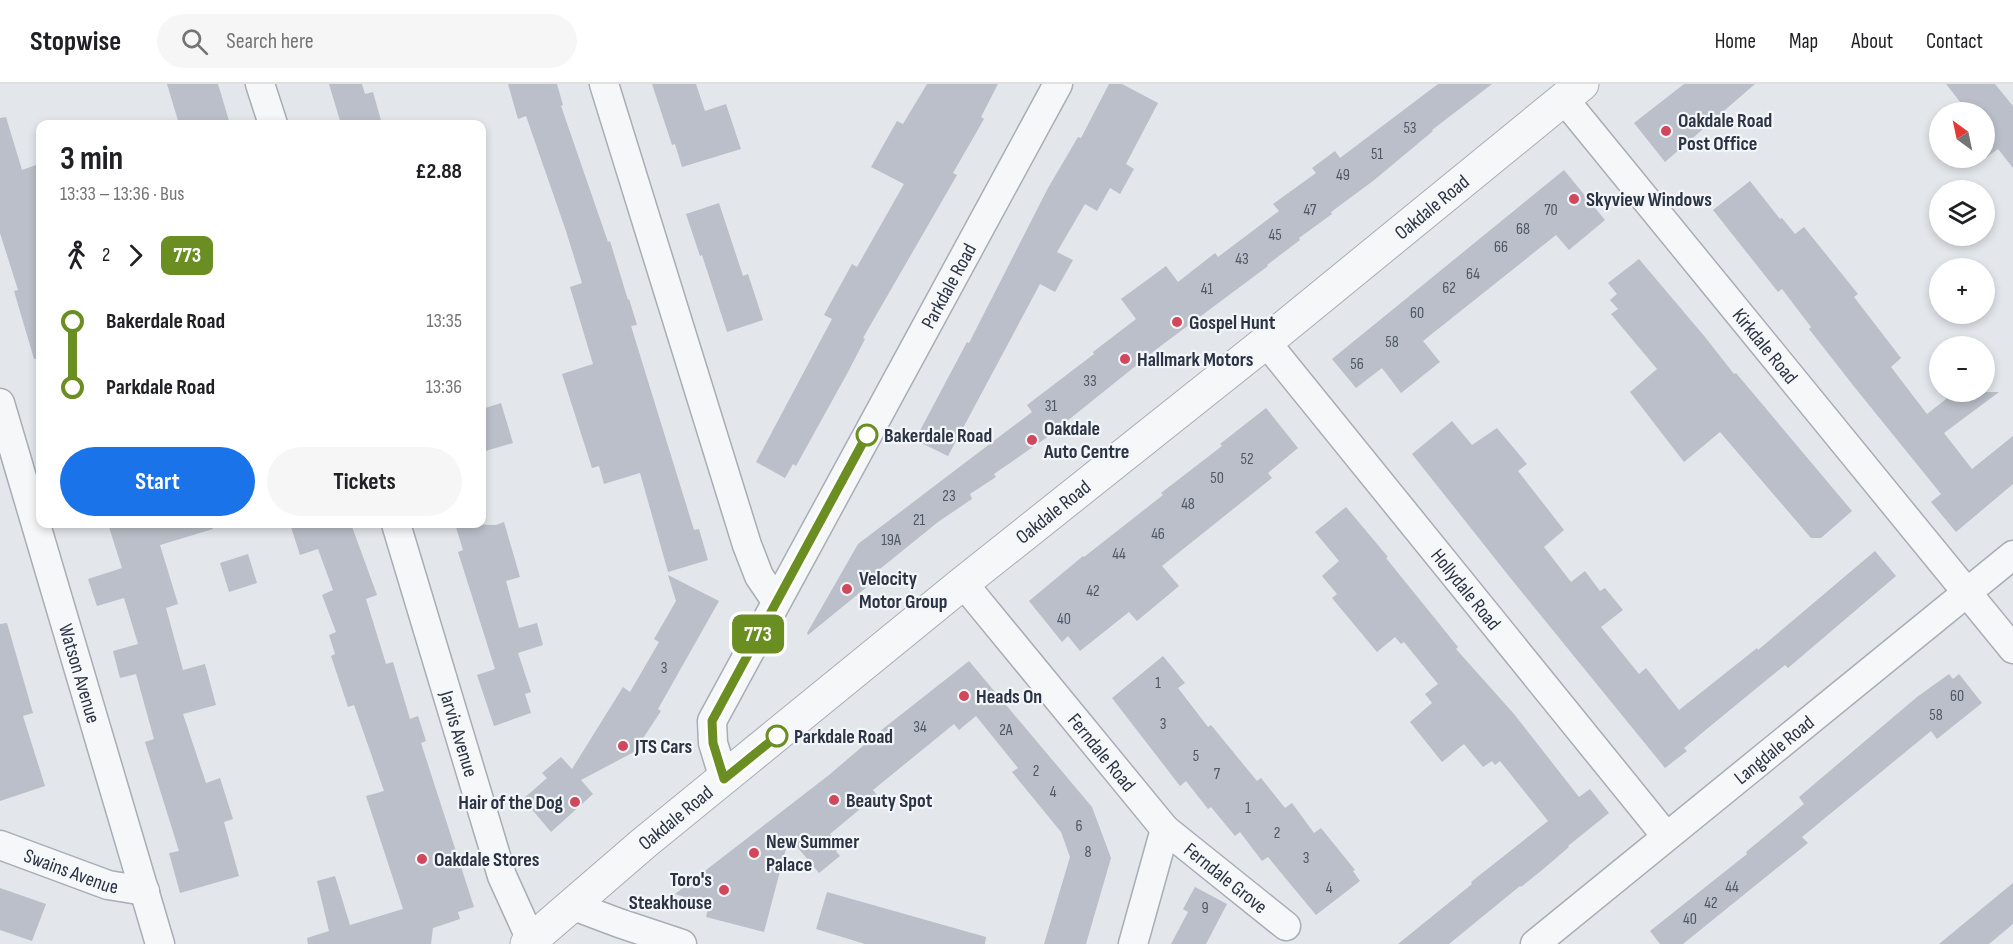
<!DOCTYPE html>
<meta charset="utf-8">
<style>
body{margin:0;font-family:"Sofia Sans Condensed",sans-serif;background:#f6f6f6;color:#202124;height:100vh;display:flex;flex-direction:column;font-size:22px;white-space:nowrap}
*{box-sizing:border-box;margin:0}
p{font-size:20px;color:#757577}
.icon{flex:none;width:33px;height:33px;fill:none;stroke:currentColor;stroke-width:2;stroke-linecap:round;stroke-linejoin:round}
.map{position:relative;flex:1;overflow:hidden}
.side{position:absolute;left:36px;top:36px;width:450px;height:408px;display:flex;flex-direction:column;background:#fff;border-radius:12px;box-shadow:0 3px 9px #0003}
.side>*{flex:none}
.badge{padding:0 12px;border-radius:9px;font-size:21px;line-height:39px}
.needle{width:39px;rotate:327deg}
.fabs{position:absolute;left:1929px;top:18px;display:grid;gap:12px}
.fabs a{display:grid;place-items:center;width:66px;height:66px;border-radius:50%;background:#fff;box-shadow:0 3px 9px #0003;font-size:30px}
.map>.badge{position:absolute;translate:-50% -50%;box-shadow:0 0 0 3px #fff}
.legs{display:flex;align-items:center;gap:9px;height:66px;padding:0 24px;font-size:20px}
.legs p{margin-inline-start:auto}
.summary{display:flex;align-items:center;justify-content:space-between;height:102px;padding:0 24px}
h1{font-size:33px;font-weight:700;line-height:45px}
.cta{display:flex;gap:12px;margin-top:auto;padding:12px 24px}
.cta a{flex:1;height:69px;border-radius:36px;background:#1a73e8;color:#fff;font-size:24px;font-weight:700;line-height:69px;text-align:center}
.cta a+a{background:#f6f6f6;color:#202124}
ul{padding:0 24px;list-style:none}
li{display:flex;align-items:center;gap:21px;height:66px;font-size:22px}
li i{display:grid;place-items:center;width:9px;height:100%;margin:0 8px;background:currentColor}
li i::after{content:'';width:15px;height:15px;margin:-8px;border:4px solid;border-radius:50%;background:#fff}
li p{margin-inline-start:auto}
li:first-child i{background:linear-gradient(#0000 50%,currentColor 0)}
li:last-child i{background:linear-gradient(currentColor 50%,#0000 0)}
header{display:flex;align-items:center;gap:36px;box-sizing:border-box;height:84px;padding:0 30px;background:#fff;border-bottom:2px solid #e0e0e0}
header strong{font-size:28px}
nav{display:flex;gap:33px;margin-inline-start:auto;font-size:21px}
.search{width:420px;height:54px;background:#f6f6f6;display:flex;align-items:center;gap:15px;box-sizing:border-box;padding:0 21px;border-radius:33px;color:#757577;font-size:22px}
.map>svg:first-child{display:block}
.building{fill:#babfc9}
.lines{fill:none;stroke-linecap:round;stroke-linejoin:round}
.minor-casing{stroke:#a8adb6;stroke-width:31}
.tertiary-casing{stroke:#a8adb6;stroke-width:35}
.minor{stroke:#f6f7f9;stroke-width:28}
.tertiary{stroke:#f6f7f9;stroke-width:33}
.line-1-casing{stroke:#fff;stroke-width:14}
.line-1{stroke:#6b8e23;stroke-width:9}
.poi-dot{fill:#d1475c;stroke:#f3f5f8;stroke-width:2}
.stop-1-dot{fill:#fff;stroke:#6b8e23;stroke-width:3}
.labels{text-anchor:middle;stroke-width:4.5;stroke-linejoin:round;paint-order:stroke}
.number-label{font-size:16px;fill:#4e5765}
.poi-label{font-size:20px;font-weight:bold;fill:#2a3444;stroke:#f3f5f8;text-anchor:start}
.street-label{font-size:20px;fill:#2a3444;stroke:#f3f5f8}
.stop-label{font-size:20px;font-weight:bold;fill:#2a3444;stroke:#f3f5f8;text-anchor:start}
</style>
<header>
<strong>Stopwise</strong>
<div class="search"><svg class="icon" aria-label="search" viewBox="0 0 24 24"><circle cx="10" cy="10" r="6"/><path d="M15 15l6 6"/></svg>Search here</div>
<nav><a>Home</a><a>Map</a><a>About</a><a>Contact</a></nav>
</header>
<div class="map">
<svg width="2013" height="860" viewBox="0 0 2013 860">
<rect width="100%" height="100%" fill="#e3e6eb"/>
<path class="building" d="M167 0H218L230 40H179Z
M329 0H362L365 10 373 8 382 40H341Z
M508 0H557L563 21 561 22 608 158 610 157 628 216 629 215 637 241 631 242 694 446 699 445 708 476 668 488 640 389 604 400 599 382 592 384 562 290 593 280 570 203 582 199 566 147 526 32 518 35Z
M652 0H696L705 27 726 20 741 65 682 83 675 60 672 61Z
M927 0H998L981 33 984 35 953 89 957 91 863 254 865 255 848 288 796 382 793 380 785 394 756 378 832 235 824 231 852 180 857 183 904 100 871 83 897 37 903 40Z
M1109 0H1122L1158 19 1126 80 1134 85 1120 110 1110 104 1097 127 1085 120 1057 168 1073 176 1055 208 1040 200 948 372 915 356 967 258 969 259 1048 104 1078 53 1081 54Z
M1438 0H1492L1432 46 1433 47 1373 97 1331 128 1332 130 1299 154 1300 156 1267 181 1268 182 1158 264 1046 354 994 390 996 393 970 410 972 415 938 438 875 489 879 493 808 551 807 549 858 460 1032 328 1027 321 1094 270 1093 268 1136 235 1121 215 1166 182 1178 198 1215 169 1218 173 1279 127 1273 120 1316 89 1312 84 1335 67 1340 74Z
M1684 0H1755L1665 78 1634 39Z
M1946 0H1995L2013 22V84L1998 65 1984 75V28H1968Z
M6 33 22 86 36 81 40 95V274L34 275 14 207 18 206 0 149V34Z
M1564 86 1605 136 1569 166 1556 151 1423 257 1440 278 1401 309 1382 284 1356 304 1332 275Z
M1750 97 1780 135 1782 134 1795 150 1804 143 1858 210 1854 213 1901 274 1891 283 1927 330 1955 308H1999L1944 349 1972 385 2013 352V400L1956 448 1931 418 1941 410 1856 305 1809 245 1811 243 1782 205 1778 208 1713 126Z
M719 119 743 192 748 190 763 236 727 248 702 171 700 172 686 130Z
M1639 175 1705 253 1734 290 1736 289 1852 427 1821 454H1811L1720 348 1684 378 1630 308 1657 285 1611 230 1618 225 1610 216 1617 210 1608 199Z
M501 319 513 359 482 368V325Z
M1266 324 1298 364 1268 389 1272 394 1162 482 1179 502 1137 537 1129 528 1080 567 1068 552 1062 558 1029 517 1083 472 1084 473 1163 411 1161 409 1222 362 1220 360Z
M1452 337 1472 361 1497 344 1527 380 1518 387 1564 446 1544 463 1571 498 1585 487 1600 507 1605 504 1623 526 1601 543 1639 590 1646 584 1679 626 1757 564 1758 566 1875 467 1896 492 1788 584 1785 581 1708 644 1684 664 1687 667 1665 684 1508 491 1412 370Z
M1346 423 1388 473 1386 474 1458 563 1456 565 1514 630 1579 713 1590 705 1609 729 1568 762 1569 763 1541 787 1521 803 1520 802 1449 860H1398L1472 800 1471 798 1548 737 1500 677 1495 681 1492 677 1483 683 1464 660 1442 678 1410 638 1432 619 1425 610 1438 600 1404 558 1401 560 1395 553 1377 568 1332 514 1337 510 1322 492 1339 477 1315 448Z
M504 438 520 493 506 497 519 544 537 539 543 561 518 569 531 608 525 610 531 629 494 642 477 591 495 585 458 468 463 466 455 440 496 441Z
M108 440H212L213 445 160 461 178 520 166 524 183 586 205 580 216 621 183 630 206 699 220 694 233 735 224 738 239 792 180 809 169 769 179 767 145 658 154 655 136 590 120 594 113 567 138 560 124 514 97 522 88 495 122 484Z
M290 440H351L377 511 366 515 386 580 393 578 410 635 418 632 426 657 421 659 474 823 458 828 460 835 433 844 431 860H308L307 854 329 847 317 797 335 792 350 841 403 825 366 712 384 707 354 621 348 623 331 572 335 570 329 551 336 548 322 511 333 506 318 465 300 471Z
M248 470 257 499 229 508 220 479Z
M668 491 719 517 658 625 661 627 634 668 581 696 593 710 551 748 523 715 547 694 542 689 561 673 572 685 623 603 630 608 659 558 654 555 676 517Z
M7 539 33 629 23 632 45 702 0 717V540Z
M1163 572 1185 599 1178 604 1208 643 1211 641 1257 697 1261 694 1285 724 1292 719 1314 749 1321 744 1355 786 1353 787 1360 797 1316 831 1268 773 1262 777 1240 748 1235 752 1211 723 1208 725 1186 697 1180 702 1112 614Z
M969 577 1092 723 1111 774 1086 860H1044L1070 773 1061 748 1012 688 1018 684 976 632 959 646 954 640 873 706 877 711 830 750 841 764 836 767 840 772 819 789 789 753 764 848 706 833 709 821 675 810 829 691 884 644Z
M1949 590 1953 595 1959 590 1982 619 1937 655 1931 647 1802 753 1808 759 1683 860H1660L1650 847 1747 770 1746 768 1804 720 1799 713 1917 613Z
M2013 799V840L1989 860H1939Z
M1195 803 1227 820 1206 860H1171L1188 828 1183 825Z
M0 804 46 820 32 857 0 846Z
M827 808 986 853 985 860H865L816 845Z"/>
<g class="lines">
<defs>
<g id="minor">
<path d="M260 0 273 40"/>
<path d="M604 0 747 461 759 492 776 517"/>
<path id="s1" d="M1563 14 2013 565"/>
<path id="s2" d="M1266 258 1666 752"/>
<path id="s3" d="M0 319 160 860"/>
<path id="s4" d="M396 440 502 792 531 856"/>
<path id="s5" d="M963 499 1165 745 1133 860"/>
<path id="s6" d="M724 695 713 659 712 637 1058 0"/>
<path id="s7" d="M1165 745 1286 842"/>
<path id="s8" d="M0 761 108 801 145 807"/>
<path d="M571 821 619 839 682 860"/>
<path id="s9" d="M1535 860 2013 471"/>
</g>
<g id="tertiary">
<path id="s10" d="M527 860 644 759 963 499 1266 258 1582 0"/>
</g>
</defs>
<use href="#minor" class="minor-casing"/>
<use href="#tertiary" class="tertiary-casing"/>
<use href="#minor" class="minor"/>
<use href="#tertiary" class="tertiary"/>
</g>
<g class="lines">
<defs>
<path id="line-1" d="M777 652 724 695 713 659 712 637 867 351"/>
</defs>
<use href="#line-1" class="line-1-casing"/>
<use href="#line-1" class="line-1"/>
</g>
<g class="poi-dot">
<circle cx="1666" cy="47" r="6"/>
<circle cx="1574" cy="115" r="6"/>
<circle cx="1177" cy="238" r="6"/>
<circle cx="1125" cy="275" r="6"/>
<circle cx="1032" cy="356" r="6"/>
<circle cx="847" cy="505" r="6"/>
<circle cx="964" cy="612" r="6"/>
<circle cx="623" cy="662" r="6"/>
<circle cx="834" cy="716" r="6"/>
<circle cx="575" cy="718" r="6"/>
<circle cx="754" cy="769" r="6"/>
<circle cx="422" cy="775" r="6"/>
<circle cx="724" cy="806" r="6"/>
</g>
<g class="stop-1-dot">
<circle cx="867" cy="351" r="10"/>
<circle cx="777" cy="652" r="10"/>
</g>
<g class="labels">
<g class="number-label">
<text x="1410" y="49">53</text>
<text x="1377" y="75">51</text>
<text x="1343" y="96">49</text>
<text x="1310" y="131">47</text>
<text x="1551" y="131">70</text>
<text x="1523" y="150">68</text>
<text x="1275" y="156">45</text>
<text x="1501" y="168">66</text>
<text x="1242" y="180">43</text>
<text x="1473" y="195">64</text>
<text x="1449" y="209">62</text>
<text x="1207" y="210">41</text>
<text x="1417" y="234">60</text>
<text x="1392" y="263">58</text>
<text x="1357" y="285">56</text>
<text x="1090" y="302">33</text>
<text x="1051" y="327">31</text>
<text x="1247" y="380">52</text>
<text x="1217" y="399">50</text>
<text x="949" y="417">23</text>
<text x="1188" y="425">48</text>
<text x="919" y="441">21</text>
<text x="1158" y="455">46</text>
<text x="891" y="461">19A</text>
<text x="1119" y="475">44</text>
<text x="1093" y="512">42</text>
<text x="1064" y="540">40</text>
<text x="664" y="589">3</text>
<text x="1158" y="604">1</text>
<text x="1957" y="617">60</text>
<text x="1936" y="636">58</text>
<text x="1163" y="645">3</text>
<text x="920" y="648">34</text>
<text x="1006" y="651">2A</text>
<text x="1196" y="677">5</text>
<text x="1036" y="692">2</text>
<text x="1217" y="695">7</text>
<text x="1053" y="713">4</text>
<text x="1248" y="729">1</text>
<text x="1079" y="747">6</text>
<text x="1277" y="754">2</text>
<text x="1088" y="773">8</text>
<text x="1306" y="779">3</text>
<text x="1732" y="808">44</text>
<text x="1329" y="809">4</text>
<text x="1711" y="824">42</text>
<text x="1205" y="829">9</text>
<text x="1690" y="840">40</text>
</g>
<g class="poi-label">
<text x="1678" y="43">Oakdale Road<tspan x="1678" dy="23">Post Office</tspan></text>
<text x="1586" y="122">Skyview Windows</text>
<text x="1189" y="245">Gospel Hunt</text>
<text x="1137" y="282">Hallmark Motors</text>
<text x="1044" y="351">Oakdale<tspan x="1044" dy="23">Auto Centre</tspan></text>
<text x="859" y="501">Velocity<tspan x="859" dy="23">Motor Group</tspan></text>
<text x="976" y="619">Heads On</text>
<text x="635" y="669">JTS Cars</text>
<text x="846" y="723">Beauty Spot</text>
<text x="563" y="725" text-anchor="end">Hair of the Dog</text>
<text x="766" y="764">New Summer<tspan x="766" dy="23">Palace</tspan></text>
<text x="434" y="782">Oakdale Stores</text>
<text x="712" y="802" text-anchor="end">Toro's<tspan x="712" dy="23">Steakhouse</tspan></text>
</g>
<g class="street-label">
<text dy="7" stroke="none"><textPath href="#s10" startOffset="1167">Oakdale Road</textPath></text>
<text dy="7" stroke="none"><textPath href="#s6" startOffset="555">Parkdale Road</textPath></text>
<text dy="7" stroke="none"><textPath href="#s1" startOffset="320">Kirkdale Road</textPath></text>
<text dy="7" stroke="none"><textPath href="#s10" startOffset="681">Oakdale Road</textPath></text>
<text dy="7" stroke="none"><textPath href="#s2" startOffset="318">Hollydale Road</textPath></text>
<text dy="7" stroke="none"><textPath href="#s3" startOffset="282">Watson Avenue</textPath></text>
<text dy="7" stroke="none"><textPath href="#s4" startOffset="219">Jarvis Avenue</textPath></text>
<text dy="7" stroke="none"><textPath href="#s9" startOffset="308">Langdale Road</textPath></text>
<text dy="7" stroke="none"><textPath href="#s5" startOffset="219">Ferndale Road</textPath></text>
<text dy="7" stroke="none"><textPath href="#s10" startOffset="195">Oakdale Road</textPath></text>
<text dy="7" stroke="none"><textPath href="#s8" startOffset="76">Swains Avenue</textPath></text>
<text dy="7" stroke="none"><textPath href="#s7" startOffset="78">Ferndale Grove</textPath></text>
</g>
<g class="stop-label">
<text x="884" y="358">Bakerdale Road</text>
<text x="794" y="659">Parkdale Road</text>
</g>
</g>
</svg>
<div class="fabs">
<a><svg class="needle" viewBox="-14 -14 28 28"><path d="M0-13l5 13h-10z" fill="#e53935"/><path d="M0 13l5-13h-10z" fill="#757577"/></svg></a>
<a><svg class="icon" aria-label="layers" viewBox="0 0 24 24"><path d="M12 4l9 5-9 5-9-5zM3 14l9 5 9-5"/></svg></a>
<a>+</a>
<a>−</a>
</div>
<b class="badge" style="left:758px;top:550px;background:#6b8e23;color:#fff">773</b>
<section class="side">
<div class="summary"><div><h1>3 min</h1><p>13:33 – 13:36 · Bus</p></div><b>£2.88</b></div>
<div class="legs"><svg class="icon" aria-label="walk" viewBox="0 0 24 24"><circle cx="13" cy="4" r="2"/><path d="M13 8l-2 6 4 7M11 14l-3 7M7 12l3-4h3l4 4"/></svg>2<svg class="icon" aria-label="forward" viewBox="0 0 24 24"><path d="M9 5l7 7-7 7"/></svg><b class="badge" style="background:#6b8e23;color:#fff">773</b></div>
<ul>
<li><i style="color:#6b8e23"></i><b>Bakerdale Road</b><p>13:35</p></li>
<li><i style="color:#6b8e23"></i><b>Parkdale Road</b><p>13:36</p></li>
</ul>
<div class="cta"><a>Start</a><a>Tickets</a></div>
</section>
</div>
